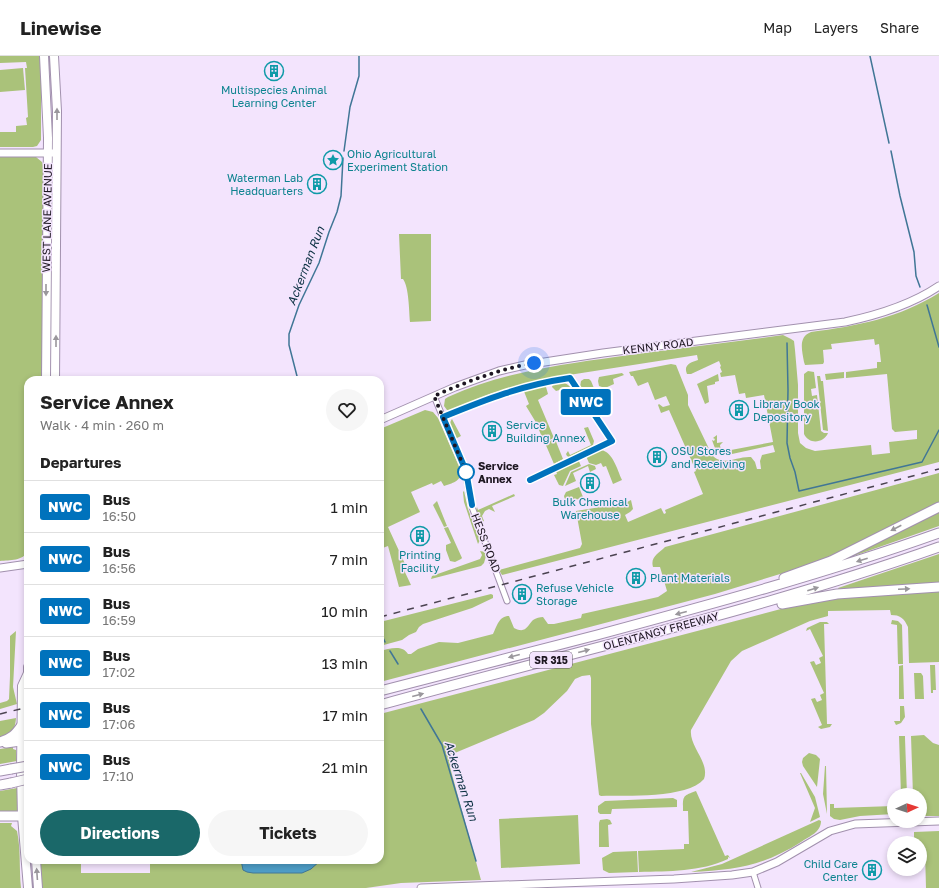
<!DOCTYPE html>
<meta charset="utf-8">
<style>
body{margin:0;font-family:"Golos Text",sans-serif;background:#f6f6f6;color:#222;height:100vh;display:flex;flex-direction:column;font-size:15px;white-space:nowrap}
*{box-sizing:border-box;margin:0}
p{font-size:13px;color:#767676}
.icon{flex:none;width:22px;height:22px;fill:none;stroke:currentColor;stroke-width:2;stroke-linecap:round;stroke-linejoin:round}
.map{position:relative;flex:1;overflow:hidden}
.side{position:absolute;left:24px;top:320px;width:360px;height:488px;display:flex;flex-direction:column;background:#fff;border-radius:12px;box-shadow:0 2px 6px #0003}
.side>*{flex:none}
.badge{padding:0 8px;border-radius:3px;font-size:14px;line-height:26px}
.needle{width:26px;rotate:87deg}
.fabs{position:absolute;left:887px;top:732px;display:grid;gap:8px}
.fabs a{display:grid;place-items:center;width:40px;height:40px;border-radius:50%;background:#fff;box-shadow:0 2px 6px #0003;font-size:20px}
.you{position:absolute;width:20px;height:20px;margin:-10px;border:3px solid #fff;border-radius:50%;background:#1a73e8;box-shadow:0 0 0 6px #1a73e833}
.map>.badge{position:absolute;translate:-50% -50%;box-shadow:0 0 0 2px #fff}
h2{padding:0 16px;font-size:15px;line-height:36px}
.round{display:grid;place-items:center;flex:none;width:42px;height:42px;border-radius:21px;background:#f6f6f6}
.overview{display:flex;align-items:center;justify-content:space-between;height:68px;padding:0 16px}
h1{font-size:19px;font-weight:700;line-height:30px}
.primary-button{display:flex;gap:8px;margin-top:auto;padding:8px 16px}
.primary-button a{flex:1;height:46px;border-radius:24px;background:#1a6869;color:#fff;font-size:16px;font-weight:700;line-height:46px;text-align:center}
.primary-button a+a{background:#f6f6f6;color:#222}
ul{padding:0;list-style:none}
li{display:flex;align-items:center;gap:12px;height:52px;padding:0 16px;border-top:1px solid #e0e0e0}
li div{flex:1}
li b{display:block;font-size:15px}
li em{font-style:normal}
li .badge{min-width:44px;font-weight:700;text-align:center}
header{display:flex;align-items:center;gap:24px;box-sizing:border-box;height:56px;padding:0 20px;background:#fff;border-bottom:1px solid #e0e0e0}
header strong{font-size:19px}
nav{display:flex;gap:22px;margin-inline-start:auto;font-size:14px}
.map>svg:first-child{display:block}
.green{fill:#aac27a}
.water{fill:#4e9ec8;stroke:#407696}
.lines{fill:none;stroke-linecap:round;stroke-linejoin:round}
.stream{stroke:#407696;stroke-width:1.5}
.street-casing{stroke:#a291ae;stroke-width:7}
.secondary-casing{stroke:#a291ae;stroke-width:9}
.primary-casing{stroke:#a291ae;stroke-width:10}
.highway-casing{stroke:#a291ae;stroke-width:11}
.street{stroke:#fff;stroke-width:5}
.secondary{stroke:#fff;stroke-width:7}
.primary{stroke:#fff;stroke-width:8}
.highway{stroke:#fff;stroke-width:9}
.rail{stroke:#4b4351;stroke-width:1.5;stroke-dasharray:7 7;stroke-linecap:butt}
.highway-bridge-casing{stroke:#a291ae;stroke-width:11;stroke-linecap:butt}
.highway-bridge{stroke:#fff;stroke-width:9}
.oneway{fill:#9a979c}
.line-casing{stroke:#fff;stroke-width:9}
.line{stroke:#0072bc;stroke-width:6}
.walk{stroke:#1e1722;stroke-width:4;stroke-dasharray:0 7.2}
.stop-dot{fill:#fff;stroke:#0072bc;stroke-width:2}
.labels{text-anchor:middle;stroke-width:3;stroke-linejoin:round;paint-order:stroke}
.shield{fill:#f3e4fd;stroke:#5e5464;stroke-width:1}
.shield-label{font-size:10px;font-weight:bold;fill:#1e1722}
.culture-label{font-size:11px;fill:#0d838f;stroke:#f3e4fd;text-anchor:start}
.street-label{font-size:11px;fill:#1e1722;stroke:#f3e4fd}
.stop-label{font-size:11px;font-weight:bold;fill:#1e1722;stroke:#f3e4fd;text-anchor:start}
.water-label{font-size:12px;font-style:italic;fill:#0b3042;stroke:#f3e4fd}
</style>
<header>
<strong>Linewise</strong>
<nav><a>Map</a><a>Layers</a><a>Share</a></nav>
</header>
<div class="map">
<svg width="939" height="832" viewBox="0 0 939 832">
<rect width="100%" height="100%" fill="#f3e4fd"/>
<path class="green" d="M0 0H41L43 33 41 47V84L37 90 33 91H0V76H16V70L27 69 26 62 28 61 25 12H27L26 6 0 7Z
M23 12 25 34 0 36V14Z
M0 100 36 101 42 106 44 113 42 324H28V495C23 505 10 504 0 505Z
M399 178H431V265L410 266C409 255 409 231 403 223H401Z
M939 237V406L502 519 499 514 580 492 582 488 576 455 625 447 631 444 633 453 630 456 625 459 628 466 661 452 664 458 666 457 665 454 703 438 694 416 696 415 669 354 661 357 658 349 659 348 663 351 670 349 666 340 655 344 648 326 638 330 633 320H631L629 316 671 308 676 309 688 339V349L712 399C723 411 737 400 751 401L755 406 757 413H761L760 405 762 399 775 396 773 389 732 398 731 394 773 386 764 339 746 342 745 337 739 338 735 319 721 321 720 317 722 316 720 311 721 310 719 305 691 318H687C683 309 691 306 698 304L697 299 556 321 516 330 490 338 451 355 447 354 444 350 445 343 448 341C501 317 557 309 615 301 671 293 727 287 783 279L791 283 794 285 795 294 798 329V377L800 387 806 392 815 395 871 389 872 399 890 397 889 386 917 383V374L895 376 892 373 887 318 846 322V316L877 312V306H881L879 288 875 289 874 283 831 288 832 293 823 294 824 306 823 308 805 309 804 306C802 294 798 281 811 276 857 270 899 262 939 237Z
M808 315 814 316 816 332 811 333 812 340 817 339 821 375 824 377H828C824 387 809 389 804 378V318Z
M844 316V322L826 324 825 318Z
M622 317 624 319 613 323 614 328 605 332 599 330 598 325 599 321Z
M718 318 719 325 715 326V328L707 330 709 346 705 348 697 328Z
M817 320H820L821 325H823L828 375 823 374Z
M584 323H589L591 325 601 349 602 352 599 354 596 353 580 331 581 325Z
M560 326C572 327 574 338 578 347L575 349 566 333H563L556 335 552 331 553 328Z
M542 330 546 331 548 338 538 344 554 382 542 387 540 382 542 381 539 374 540 373 526 350 529 348 523 333Z
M425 354 433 356 438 362 461 415C461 426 452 427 444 430L441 425 433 429 432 427 411 436 420 456 388 471 406 510 403 512 411 529 399 531 388 490 380 493V373Z
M452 363 461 380 455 383C452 376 447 370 452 363Z
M588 371 594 385 593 389 569 401 567 400 566 398 568 395 570 399 591 389 584 372Z
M717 379V387L723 386 720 389 721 396 730 394 731 398C718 400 716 396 712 384L714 385 715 383 713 382Z
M555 383 563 403 554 408 545 387Z
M601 394C613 396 617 413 622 424L613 428 606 410 603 411 601 407 596 409 589 407 586 400Z
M578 403 581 410 570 415 563 430 559 429 554 419 557 418 555 413Z
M589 408 595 410 596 413 590 416 588 410 573 417 576 425 565 430 571 416Z
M939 417V447L858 489 813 508 715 538 380 626V595C389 593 402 588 408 598H411L418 593 439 586 458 587 493 578C497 570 499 560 509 560L514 572C526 578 527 570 533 564 536 562 540 561 543 561L548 568H554L581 562 582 558 658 541 667 535 660 511H653C650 501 659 497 665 491Z
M579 431 583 441C577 443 571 448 565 444L564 440 566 436Z
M464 435 468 453 480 484 478 488 464 446 463 436Z
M514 438 515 440 492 450 495 456 489 453 485 455 482 460 484 465 480 467 476 455 477 451 478 454Z
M437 445 447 470 444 471 433 449Z
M939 454V470L848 502V501Z
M448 471 462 502 461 503 455 506 450 505 446 494V489L451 487 444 472Z
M480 495 485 496 486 500 484 507 481 510 431 523 432 520 480 503 482 499Z
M939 498V528L839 534 838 532Z
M939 535V606L909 607 908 571C904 562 900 559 891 559L890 554 828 555V560L810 565 742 595 731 605 691 674C689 691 710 706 704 723 687 743 626 739 601 740L599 739 591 668V622L590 619 582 620 575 623 567 635 544 657 534 664 450 699 452 710 450 711 481 824 401 827 366 832H41L40 804H81V817H150V804H380V658L796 549 826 543Z
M491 538 493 539V542L472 552 423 568 419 571 416 576 409 579 402 584 380 590V566Z
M892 564 898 565 902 569 903 608H898L897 569 891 568Z
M820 566H827L829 568H824L827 668H832L830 671 821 673 818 671 822 669 811 643 815 642 817 646 822 644 820 639 824 637 810 606 814 605 816 609 821 607 819 602 823 600 810 573 806 575 807 572Z
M16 575 13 631 17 648 0 653V647L7 645 9 643 10 620V580Z
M903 609 904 643H899V610Z
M930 609H935L936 634H933V637H931Z
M914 617H921L923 620 924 643H915Z
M900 650H904L905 661 901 667 896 669 894 665H900Z
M16 662C15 676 11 676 0 684V665Z
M924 679 933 687 939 689V760H920V739H913L911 680Z
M899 680H905V682L907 739H901Z
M13 691V693L16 694 17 705 0 708V693Z
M809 697 816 699 820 703 817 731 803 710 802 706 803 702Z
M825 710H826L827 758 823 738Z
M800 717H801L815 741 820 761 810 766 815 752Z
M17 732 18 753 16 757H0V735Z
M696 735 725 800 728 799 730 802 728 801V803C700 816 669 815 639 816L638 795 684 793V788H689L688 755H683C683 740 682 740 696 735Z
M673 742 677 744V751L612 753 611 758H600L598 756V750L605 745Z
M830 748H834V752L894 750V758L860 760 840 764 834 763 830 760Z
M578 759 580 808 501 812 499 763Z
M607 763 610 764 612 768 608 769 609 791H599V767L600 764Z
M819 764 821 765C821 776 810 780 801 786 763 810 736 814 691 816L722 808Z
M0 767H12L11 770 17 775C21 794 19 813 21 832H0Z
M939 775V832H926L925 795H920V787H914V776Z
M637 795 638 816 609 817 603 814 602 802 613 796Z"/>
<path class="water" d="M241 804H321L311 813 302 817H253L247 816 243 814Z"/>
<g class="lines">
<path class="stream" d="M870 0 889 87
M344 95 350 51 359 20V0
M891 95 900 140 914 196 916 220 920 231
M927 249 939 291
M787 287 788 334 787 387 790 402 795 416 799 435 922 406 939 374
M298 324 289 289V278L299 249 319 207 329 176 337 156 341 140 343 102
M380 575 385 586
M390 595 398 608
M421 653 442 689 476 805"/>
<defs>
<path id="street" d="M434 340 465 415 472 451 507 545
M753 816 758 832"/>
<path id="secondary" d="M0 97H56
M380 364 455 331 499 315 525 309 603 297 845 266C878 259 911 249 939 230
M0 512 28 508
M421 832 674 823 732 819 753 816 777 806 830 775 855 768 939 765"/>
<path id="primary" d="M44 0 48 82 46 324
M54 0 57 55 55 324
M36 804 38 832
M28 832 22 760 21 715 22 630 28 617V611"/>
<path id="highway" d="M784 522 831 505 939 451
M782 548 837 538 939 531
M380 635C452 617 525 597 597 579 712 548 827 517 939 477
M380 649C567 597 756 556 939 491
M0 686C12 682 15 679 22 669
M6 687 28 684
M0 715 11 713
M0 729 11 727
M0 760H28"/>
</defs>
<use href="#street" class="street-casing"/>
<use href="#secondary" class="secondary-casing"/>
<use href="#primary" class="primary-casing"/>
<use href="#highway" class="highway-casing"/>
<use href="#street" class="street"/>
<use href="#secondary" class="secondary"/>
<use href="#primary" class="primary"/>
<use href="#highway" class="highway"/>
<path class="rail" d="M380 561 939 413
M0 658 28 651"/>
<defs>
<path id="highway-bridge" d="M11 713 28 710
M11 727 28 723"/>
</defs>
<use href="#highway-bridge" class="highway-bridge-casing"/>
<use href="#highway-bridge" class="highway-bridge"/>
</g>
<defs><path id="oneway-solid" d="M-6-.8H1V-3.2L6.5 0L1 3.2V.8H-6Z"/></defs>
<g class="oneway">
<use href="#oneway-solid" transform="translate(57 58) rotate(-90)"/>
<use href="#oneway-solid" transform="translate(46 234) rotate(90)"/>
<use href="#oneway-solid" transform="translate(56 285) rotate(-90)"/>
<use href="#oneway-solid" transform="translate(896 472) rotate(153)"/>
<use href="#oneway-solid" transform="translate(862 504) rotate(162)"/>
<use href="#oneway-solid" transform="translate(813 533) rotate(-18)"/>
<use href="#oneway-solid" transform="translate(904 533) rotate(-3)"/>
<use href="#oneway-solid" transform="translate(681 557) rotate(165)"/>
<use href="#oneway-solid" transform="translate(584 595) rotate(-15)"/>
<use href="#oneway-solid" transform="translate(514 600) rotate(165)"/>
<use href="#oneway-solid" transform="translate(418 639) rotate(-15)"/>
<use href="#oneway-solid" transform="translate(37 818) rotate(-94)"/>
</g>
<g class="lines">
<defs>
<path id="line" d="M472 449 466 415 443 361C487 343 522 329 570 322L612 385 530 424"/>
</defs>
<use href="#line" class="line-casing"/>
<use href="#line" class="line"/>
<path class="walk" d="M466 416 434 340C466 326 499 313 534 307"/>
</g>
<defs>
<symbol id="building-ring" viewBox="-11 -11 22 22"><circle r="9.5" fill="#f3e4fd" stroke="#0f9aa8" stroke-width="1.5"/><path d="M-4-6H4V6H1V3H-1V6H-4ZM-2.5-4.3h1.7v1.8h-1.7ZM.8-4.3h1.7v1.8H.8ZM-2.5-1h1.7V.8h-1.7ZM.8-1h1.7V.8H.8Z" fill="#0f9aa8"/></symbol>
<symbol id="sight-ring" viewBox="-11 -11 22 22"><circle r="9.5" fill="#f3e4fd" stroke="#0f9aa8" stroke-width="1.5"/><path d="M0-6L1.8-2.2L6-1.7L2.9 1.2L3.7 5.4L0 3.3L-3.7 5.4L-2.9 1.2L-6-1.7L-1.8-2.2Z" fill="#0f9aa8"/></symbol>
</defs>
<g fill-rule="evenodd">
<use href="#building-ring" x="263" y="4" width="22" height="22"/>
<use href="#sight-ring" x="322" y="93" width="22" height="22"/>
<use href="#building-ring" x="306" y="117" width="22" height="22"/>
<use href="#building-ring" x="728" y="343" width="22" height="22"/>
<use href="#building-ring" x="481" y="364" width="22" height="22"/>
<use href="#building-ring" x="646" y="390" width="22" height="22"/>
<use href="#building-ring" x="579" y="416" width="22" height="22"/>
<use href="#building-ring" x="409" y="469" width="22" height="22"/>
<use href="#building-ring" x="625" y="511" width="22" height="22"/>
<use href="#building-ring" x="511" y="527" width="22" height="22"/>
<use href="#building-ring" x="861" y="803" width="22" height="22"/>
</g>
<circle class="stop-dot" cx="466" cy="416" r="8"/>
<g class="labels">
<rect class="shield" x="530" y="596" width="42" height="16" rx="3"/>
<g class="shield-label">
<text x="551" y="608">SR 315</text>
</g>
<g class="culture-label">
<text x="274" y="38" text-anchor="middle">Multispecies Animal<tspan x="274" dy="13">Learning Center</tspan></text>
<text x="347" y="102">Ohio Agricultural<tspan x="347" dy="13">Experiment Station</tspan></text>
<text x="303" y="126" text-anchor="end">Waterman Lab<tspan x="303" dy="13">Headquarters</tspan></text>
<text x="753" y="352">Library Book<tspan x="753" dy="13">Depository</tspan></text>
<text x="506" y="373">Service<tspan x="506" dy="13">Building Annex</tspan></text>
<text x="671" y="399">OSU Stores<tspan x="671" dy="13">and Receiving</tspan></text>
<text x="590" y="450" text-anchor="middle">Bulk Chemical<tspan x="590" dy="13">Warehouse</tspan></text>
<text x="420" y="503" text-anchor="middle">Printing<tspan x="420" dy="13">Facility</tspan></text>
<text x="650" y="526">Plant Materials</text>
<text x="536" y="536">Refuse Vehicle<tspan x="536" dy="13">Storage</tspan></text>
<text x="858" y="812" text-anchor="end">Child Care<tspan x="858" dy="13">Center</tspan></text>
</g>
<g class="street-label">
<text transform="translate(47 162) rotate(-89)" y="4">WEST LANE AVENUE</text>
<text transform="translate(658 290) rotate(-7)" y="4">KENNY ROAD</text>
<text transform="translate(486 487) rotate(69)" y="4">HESS ROAD</text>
<text transform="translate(661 575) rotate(-15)" y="4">OLENTANGY FREEWAY</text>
</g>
<g class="stop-label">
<text x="478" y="414">Service<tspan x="478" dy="13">Annex</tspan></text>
</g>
<g class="water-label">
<text transform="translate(306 210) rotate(-69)" y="4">Ackerman Run</text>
<text transform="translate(461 725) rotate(72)" y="4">Ackerman Run</text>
</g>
</g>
</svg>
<div class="fabs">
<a><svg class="needle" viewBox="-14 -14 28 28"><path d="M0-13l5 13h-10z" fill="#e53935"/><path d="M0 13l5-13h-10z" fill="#767676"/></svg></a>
<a><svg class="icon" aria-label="layers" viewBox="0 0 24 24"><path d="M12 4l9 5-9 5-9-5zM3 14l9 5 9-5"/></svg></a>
</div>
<div class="you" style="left:534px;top:307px"></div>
<b class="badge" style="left:586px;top:346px;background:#0072bc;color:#fff">NWC</b>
<section class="side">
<div class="overview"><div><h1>Service Annex</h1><p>Walk · 4 min · 260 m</p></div><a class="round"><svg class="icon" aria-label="heart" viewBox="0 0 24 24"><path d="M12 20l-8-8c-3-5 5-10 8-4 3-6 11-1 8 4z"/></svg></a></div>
<h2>Departures</h2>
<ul>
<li><span class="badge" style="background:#0072bc;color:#fff">NWC</span><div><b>Bus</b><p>16:50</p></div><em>1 min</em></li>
<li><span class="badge" style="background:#0072bc;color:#fff">NWC</span><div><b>Bus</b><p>16:56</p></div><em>7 min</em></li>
<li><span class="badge" style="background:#0072bc;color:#fff">NWC</span><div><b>Bus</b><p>16:59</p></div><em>10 min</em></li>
<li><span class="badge" style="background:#0072bc;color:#fff">NWC</span><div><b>Bus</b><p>17:02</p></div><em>13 min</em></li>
<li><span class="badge" style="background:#0072bc;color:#fff">NWC</span><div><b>Bus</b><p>17:06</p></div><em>17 min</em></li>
<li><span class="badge" style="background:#0072bc;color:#fff">NWC</span><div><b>Bus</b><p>17:10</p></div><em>21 min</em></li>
</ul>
<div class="primary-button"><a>Directions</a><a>Tickets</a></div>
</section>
</div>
